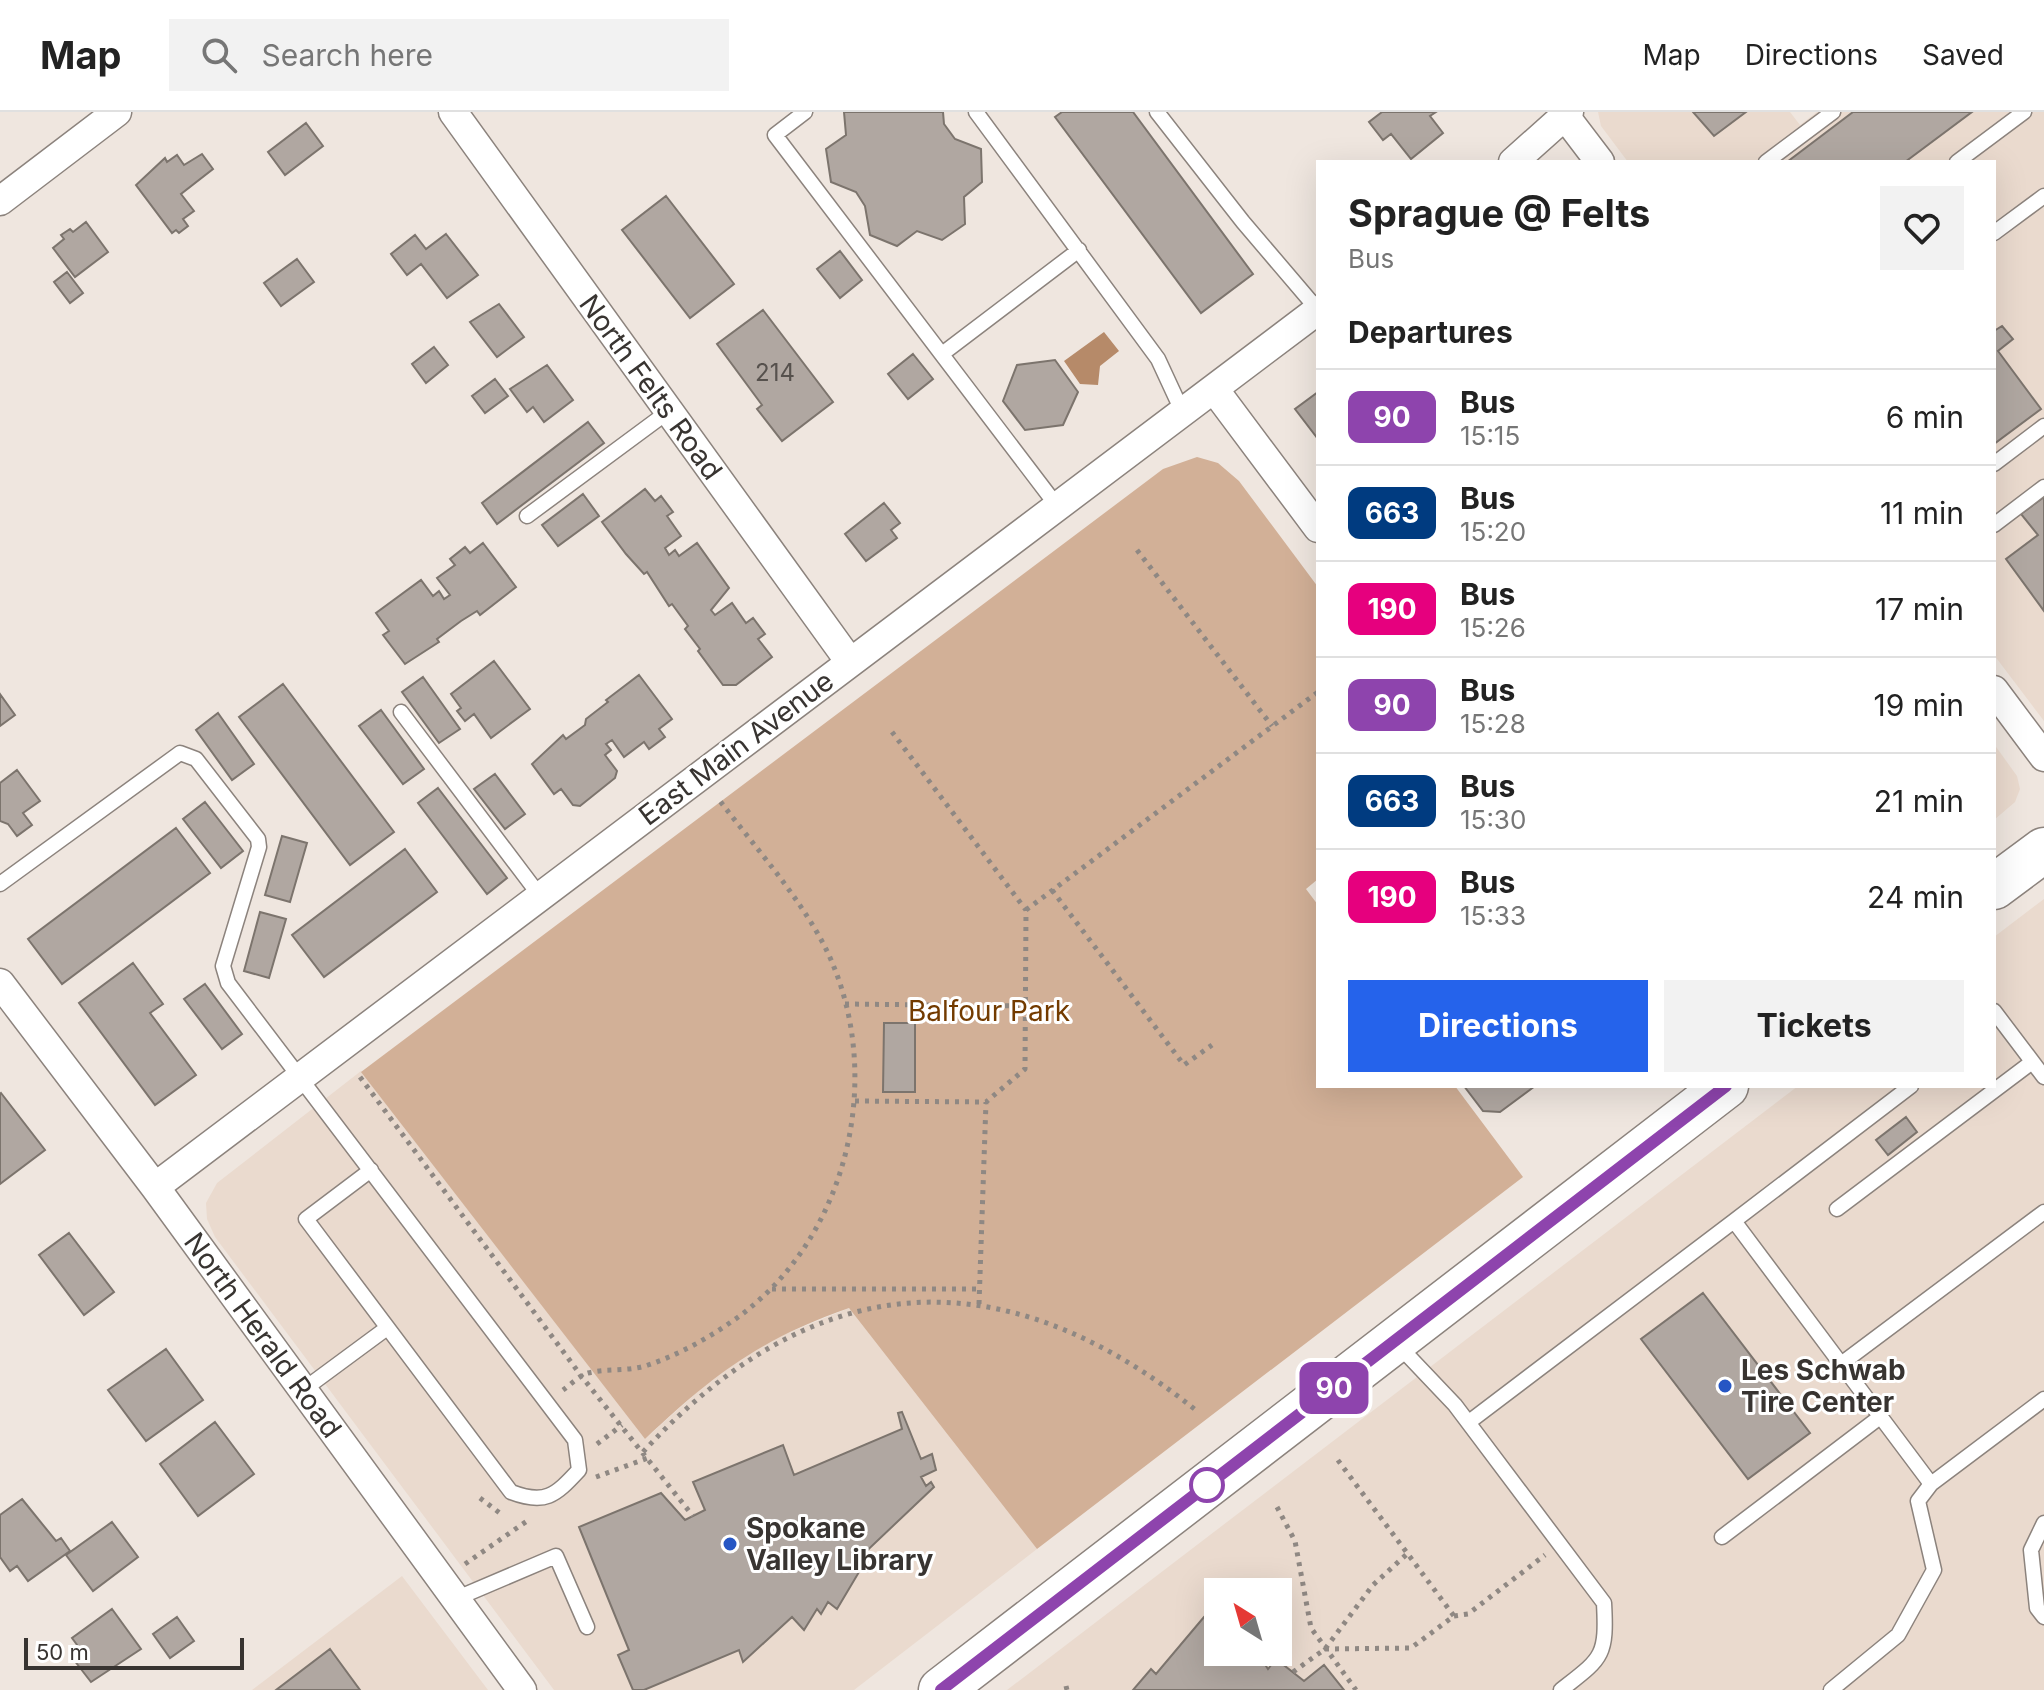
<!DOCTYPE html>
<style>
body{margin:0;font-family:Inter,sans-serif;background:#f2f2f2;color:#222;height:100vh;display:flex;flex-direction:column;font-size:30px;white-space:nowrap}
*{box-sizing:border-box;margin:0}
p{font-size:26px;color:#767676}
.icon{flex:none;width:44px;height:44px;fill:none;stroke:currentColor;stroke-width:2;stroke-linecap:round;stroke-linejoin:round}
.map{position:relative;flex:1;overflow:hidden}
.side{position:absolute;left:1316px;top:48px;width:680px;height:928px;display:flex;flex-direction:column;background:#fff;border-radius:0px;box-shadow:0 8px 32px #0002}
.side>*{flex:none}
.badge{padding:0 16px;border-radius:12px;font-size:28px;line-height:52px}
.needle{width:52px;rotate:323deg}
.controls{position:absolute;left:1204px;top:1466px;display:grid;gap:16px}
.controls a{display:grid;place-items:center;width:88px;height:88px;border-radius:0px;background:#fff;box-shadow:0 8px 32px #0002;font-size:40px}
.scale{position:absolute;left:24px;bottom:20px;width:220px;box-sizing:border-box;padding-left:8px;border:4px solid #383431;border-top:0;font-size:22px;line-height:28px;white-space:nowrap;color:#383431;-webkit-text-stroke:6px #fff;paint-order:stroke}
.map>.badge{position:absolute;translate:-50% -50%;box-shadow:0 0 0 4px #fff}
h2{padding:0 32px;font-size:30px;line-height:72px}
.round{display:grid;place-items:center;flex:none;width:84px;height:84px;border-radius:0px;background:#f2f2f2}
.head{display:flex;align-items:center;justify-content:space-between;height:136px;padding:0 32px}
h1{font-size:38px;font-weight:700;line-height:60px}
.cta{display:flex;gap:16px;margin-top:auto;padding:16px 32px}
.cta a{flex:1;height:92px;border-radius:0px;background:#2563eb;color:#fff;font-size:32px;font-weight:700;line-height:92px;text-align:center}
.cta a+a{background:#f2f2f2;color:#222}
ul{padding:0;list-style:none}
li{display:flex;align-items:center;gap:24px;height:96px;padding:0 32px;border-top:2px solid #e0e0e0}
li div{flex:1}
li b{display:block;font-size:30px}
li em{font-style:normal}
li .badge{min-width:88px;font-weight:700;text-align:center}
header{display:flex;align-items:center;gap:48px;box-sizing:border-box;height:112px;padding:0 40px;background:#fff;border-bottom:2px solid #e0e0e0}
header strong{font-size:38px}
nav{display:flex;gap:44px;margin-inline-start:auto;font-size:28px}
.search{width:560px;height:72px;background:#f2f2f2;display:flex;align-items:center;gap:20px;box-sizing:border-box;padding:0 28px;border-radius:0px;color:#767676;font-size:30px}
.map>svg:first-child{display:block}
.built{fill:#eadace;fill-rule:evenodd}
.green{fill:#d2b097}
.water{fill:#b68a69}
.building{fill:#b0a7a1;stroke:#7c746d;stroke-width:2}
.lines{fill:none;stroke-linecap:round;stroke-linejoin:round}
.service-casing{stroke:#8c837d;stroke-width:17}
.minor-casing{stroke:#8c837d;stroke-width:31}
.primary-casing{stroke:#8c837d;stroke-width:47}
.path{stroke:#8f8883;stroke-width:5;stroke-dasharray:4 6;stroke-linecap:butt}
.service{stroke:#fff;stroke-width:14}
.minor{stroke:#fff;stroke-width:28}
.primary{stroke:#fff;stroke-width:44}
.line-casing{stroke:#fff;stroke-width:18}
.line{stroke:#8e44ad;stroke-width:12}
.poi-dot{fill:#2656c4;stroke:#fff;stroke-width:3}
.stop-dot{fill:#fff;stroke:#8e44ad;stroke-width:4}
.labels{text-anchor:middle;stroke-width:6;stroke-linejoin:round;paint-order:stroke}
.number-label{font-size:24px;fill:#56514d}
.street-label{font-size:28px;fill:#383431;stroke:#fff}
.park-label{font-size:28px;fill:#733b00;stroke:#fff}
.poi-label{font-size:28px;font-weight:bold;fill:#383431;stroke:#fff;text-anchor:start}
</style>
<header>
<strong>Map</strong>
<div class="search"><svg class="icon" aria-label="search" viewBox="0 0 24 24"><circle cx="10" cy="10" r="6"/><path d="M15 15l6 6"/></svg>Search here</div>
<nav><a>Map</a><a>Directions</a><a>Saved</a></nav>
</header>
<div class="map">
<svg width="2044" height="1578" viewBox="0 0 2044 1578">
<rect width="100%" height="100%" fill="#efe6df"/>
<path class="built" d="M1598 0H1790L1800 13 1817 0H2044V609L1994 543V50H1628L1601 14Z
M1994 632 2017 664 2020 677 2015 690 1994 708Z
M2044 787V1578H1007L1798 974H1994V825ZM1218 1480H1278V1540H1218Z
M361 959 645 1327 723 1257 764 1231 849 1196 1037 1437 854 1578H554L215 1125 207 1107 206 1091 217 1071Z
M402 1464 488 1578H252Z"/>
<path class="green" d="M1197 345 1218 351 1239 369 1318 475V767L1306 777 1318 793V974H1455L1523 1065 1037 1437 849 1196C760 1227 713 1263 645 1327L361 960 1163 357Z"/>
<path class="water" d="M1104 220 1119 239 1100 254 1098 273 1080 272 1064 249Z"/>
<path class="building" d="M844 0H943L944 12 955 27 981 37 982 70 964 85 965 112 942 128 917 119 897 134 870 123 865 94 856 80 831 70 826 37 846 23Z
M1062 0H1133L1253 162 1201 201 1055 5Z
M1382 0H1436L1430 4 1443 21 1411 47 1391 22 1383 28 1369 10Z
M1693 0H1746L1714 24Z
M1853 0H1972L1905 50H1787Z
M306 11 323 34 285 63 268 40Z
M202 42 213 57 181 82 194 99 183 107 188 114 179 121 176 118 172 121 136 73 165 46 167 50 177 43 184 53Z
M666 84 734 172 690 206 622 118Z
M86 110 108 140 75 165 53 136 64 127 61 123 70 117 73 120Z
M446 122 478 163 447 186 421 152 407 163 391 142 415 123 426 137Z
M840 139 862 168 840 186 817 157Z
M297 147 314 170 281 194 264 171Z
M67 160 83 181 70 191 54 170Z
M499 192 524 225 497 245 470 210Z
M763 198 833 290 782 329 757 297 762 293 717 232Z
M2002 214 2013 227 1998 239 2041 297 1994 332V219Z
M434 235 448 253 426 271 412 252Z
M913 242 933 267 908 287 888 262Z
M1055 248 1078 280 1063 313 1025 318 1003 289 1017 253Z
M547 253 573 288 544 310 533 295 527 300 510 277Z
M495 267 508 284 485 301 472 284Z
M1318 280V327L1295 297Z
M588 310 604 331 497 412 482 391Z
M645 377 655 389 661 384 673 400 667 404 681 424 665 436 669 443 675 438 679 444 697 431 729 476 711 498 715 503 732 491 746 511 753 506 765 522 758 527 772 545 736 573H723L698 539 700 537 685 517 688 514 672 492 669 494 647 460 644 462 626 442 602 410Z
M583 382 599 404 558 434 542 413Z
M2044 385V499L2006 447 2038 423 2021 402Z
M884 391 900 411 891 418 897 426 866 449 845 422Z
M483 431 516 475 480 503 477 499 461 509 437 527 439 530 405 552 383 523 389 519 376 501 421 468 433 484 439 479 444 487 450 483 437 466 455 453 450 447 465 435 470 441Z
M494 549 530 597 491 626 474 602 465 609 457 599 461 596 451 582Z
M639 563 672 607 659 617 665 625 649 637 644 630 624 645 612 628 606 632 611 638 605 643 617 659 615 666 580 694 573 693 561 677 554 682 532 652 563 623 566 627 585 613 586 607 608 590 606 588Z
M423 565 460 617 439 631 402 580Z
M283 572 394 720 350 753 239 605Z
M0 582 15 603 0 614Z
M381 598 424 657 403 672 359 614Z
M218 601 254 652 232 668 196 618Z
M17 658 40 689 23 701 32 713 17 724 8 712 0 709V671Z
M495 662 525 702 505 717 474 677Z
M438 676 507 766 487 782 418 691Z
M205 690 243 739 221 756 183 707Z
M176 716 210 761 62 872 28 827Z
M282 724 307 731 290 790 265 783Z
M405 737 437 780 324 865 292 823Z
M260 800 286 807 269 866 244 859Z
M133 851 163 892 150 901 196 963 155 993 79 891Z
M205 872 242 922 222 937 184 887Z
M884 911H915V980H883Z
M1464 974H1535L1500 1000 1483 999Z
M1 981 45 1038 0 1072V982Z
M1906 1005 1917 1020 1888 1043 1876 1028Z
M69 1121 114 1180 84 1203 39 1143Z
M1703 1181 1810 1321 1748 1367 1641 1227Z
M166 1237 203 1288 146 1329 108 1278Z
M902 1300 921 1347 932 1342 936 1358 921 1365 926 1374 931 1370 934 1375 856 1449 862 1455 837 1497 828 1490 821 1502 817 1497 804 1518 792 1505 743 1550 739 1538 644 1578H633L618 1543 629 1538 579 1415 661 1381 685 1408 705 1398 693 1370 783 1333 794 1363 902 1317 898 1301Z
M215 1310 254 1362 198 1404 160 1352Z
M22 1387 56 1429 61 1426 70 1439 28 1469 17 1454 10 1459 0 1445V1403Z
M112 1410 138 1445 93 1479 66 1443Z
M112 1497 141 1537 91 1570 74 1548 83 1541 72 1526Z
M177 1505 194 1529 170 1546 153 1522Z
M1204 1505 1218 1510V1540H1257L1268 1557 1276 1547 1304 1569 1324 1553 1344 1578H1133L1151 1557 1156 1562Z
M330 1537 360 1578H276Z"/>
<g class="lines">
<defs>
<path id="service" d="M805 0 775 23 1057 394
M976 0 1158 247 1183 301
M1157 0 1243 110 1318 198
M1766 50 1833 0
M1957 50 2024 0
M1994 121 2044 84
M942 242 1079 138
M1994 352 2044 314
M527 404 669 299
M1994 413 2044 375
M401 600 540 784
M0 772 180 641 196 647 258 727 259 735 223 854 228 871 575 1328 579 1358C555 1384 545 1393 511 1380L306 1107 371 1058
M1994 899 2044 965
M1837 1097 2032 950
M1734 1109 1911 974
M1398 1233 1455 1293 1604 1491C1607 1545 1602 1546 1561 1578
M1841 1252 1931 1372
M303 1278 387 1216
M1469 1310 1734 1109 1841 1252 2044 1100
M2044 1411 2031 1438 2037 1496 2044 1505
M1722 1425 1880 1305
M455 1487 556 1444 587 1515
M1831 1578 1898 1523 1934 1458 1918 1389 1931 1372 2044 1287"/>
<path id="minor" d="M453 0 850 550
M1562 0 1600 50
M1513 50 1569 0
M0 89 117 0
M1214 277 1318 416
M1994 578 2044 645
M0 871 155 1075 522 1578
M155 1075 1318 198"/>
<path id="primary" d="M1994 775 2044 738
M941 1578 1726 974"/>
</defs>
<use href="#service" class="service-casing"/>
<use href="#minor" class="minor-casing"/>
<use href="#primary" class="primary-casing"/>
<path class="path" d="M1137 438 1272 614
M1052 778 1184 953 1212 933
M1026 798 1318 580
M845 892 1026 894
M360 965 582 1265 693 1404
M855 989 986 990 1025 957 1026 798 892 620
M772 1177H979
M979 1192 986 990
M563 1278C570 1273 580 1263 588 1261 607 1256 628 1260 648 1253 678 1243 707 1227 734 1208 850 1127 888 959 824 833 796 780 753 733 717 685
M597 1332 622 1313
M643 1340C814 1154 1002 1142 1197 1299
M596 1365 648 1346
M480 1386 501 1402
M1277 1395 1295 1429 1311 1516 1356 1578
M465 1452 527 1409
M1454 1504 1468 1502 1545 1443
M1325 1537 1411 1536 1454 1504 1337 1347
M1293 1560 1325 1537 1373 1473 1407 1442
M1066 1574 1067 1578"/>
<use href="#service" class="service"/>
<use href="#minor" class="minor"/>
<use href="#primary" class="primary"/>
</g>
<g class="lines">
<defs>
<path id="line" d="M941 1578 1726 974"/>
</defs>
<use href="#line" class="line-casing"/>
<use href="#line" class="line"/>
</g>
<g class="poi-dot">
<circle cx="1725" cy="1274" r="8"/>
<circle cx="730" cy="1432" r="8"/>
</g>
<circle class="stop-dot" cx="1207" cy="1373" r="16"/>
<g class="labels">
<g class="number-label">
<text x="775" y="269">214</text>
</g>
<g class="street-label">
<text transform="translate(651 275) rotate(54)" y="10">North Felts Road</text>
<text transform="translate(736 636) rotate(-37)" y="10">East Main Avenue</text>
<text transform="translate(263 1223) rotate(54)" y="10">North Herald Road</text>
</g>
<g class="park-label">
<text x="989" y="909">Balfour Park</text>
</g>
<g class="poi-label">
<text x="1741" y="1268">Les Schwab<tspan x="1741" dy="32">Tire Center</tspan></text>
<text x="746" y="1426">Spokane<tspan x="746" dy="32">Valley Library</tspan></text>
</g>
</g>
</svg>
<div class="controls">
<a><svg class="needle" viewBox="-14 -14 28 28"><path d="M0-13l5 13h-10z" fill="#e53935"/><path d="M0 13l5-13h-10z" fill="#767676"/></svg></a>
</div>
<div class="scale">50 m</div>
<b class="badge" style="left:1334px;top:1276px;background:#8e44ad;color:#fff">90</b>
<section class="side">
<div class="head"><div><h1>Sprague @ Felts</h1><p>Bus</p></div><a class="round"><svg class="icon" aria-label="heart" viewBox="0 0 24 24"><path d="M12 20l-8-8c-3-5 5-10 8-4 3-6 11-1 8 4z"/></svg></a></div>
<h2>Departures</h2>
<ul>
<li><span class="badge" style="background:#8e44ad;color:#fff">90</span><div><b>Bus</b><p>15:15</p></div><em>6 min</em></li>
<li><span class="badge" style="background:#003b80;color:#fff">663</span><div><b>Bus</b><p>15:20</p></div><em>11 min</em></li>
<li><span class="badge" style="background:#e6007e;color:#fff">190</span><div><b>Bus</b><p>15:26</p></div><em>17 min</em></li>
<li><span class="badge" style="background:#8e44ad;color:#fff">90</span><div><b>Bus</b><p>15:28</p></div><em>19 min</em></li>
<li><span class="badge" style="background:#003b80;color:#fff">663</span><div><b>Bus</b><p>15:30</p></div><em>21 min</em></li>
<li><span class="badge" style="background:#e6007e;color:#fff">190</span><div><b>Bus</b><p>15:33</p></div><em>24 min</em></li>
</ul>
<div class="cta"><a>Directions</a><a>Tickets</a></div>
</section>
</div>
